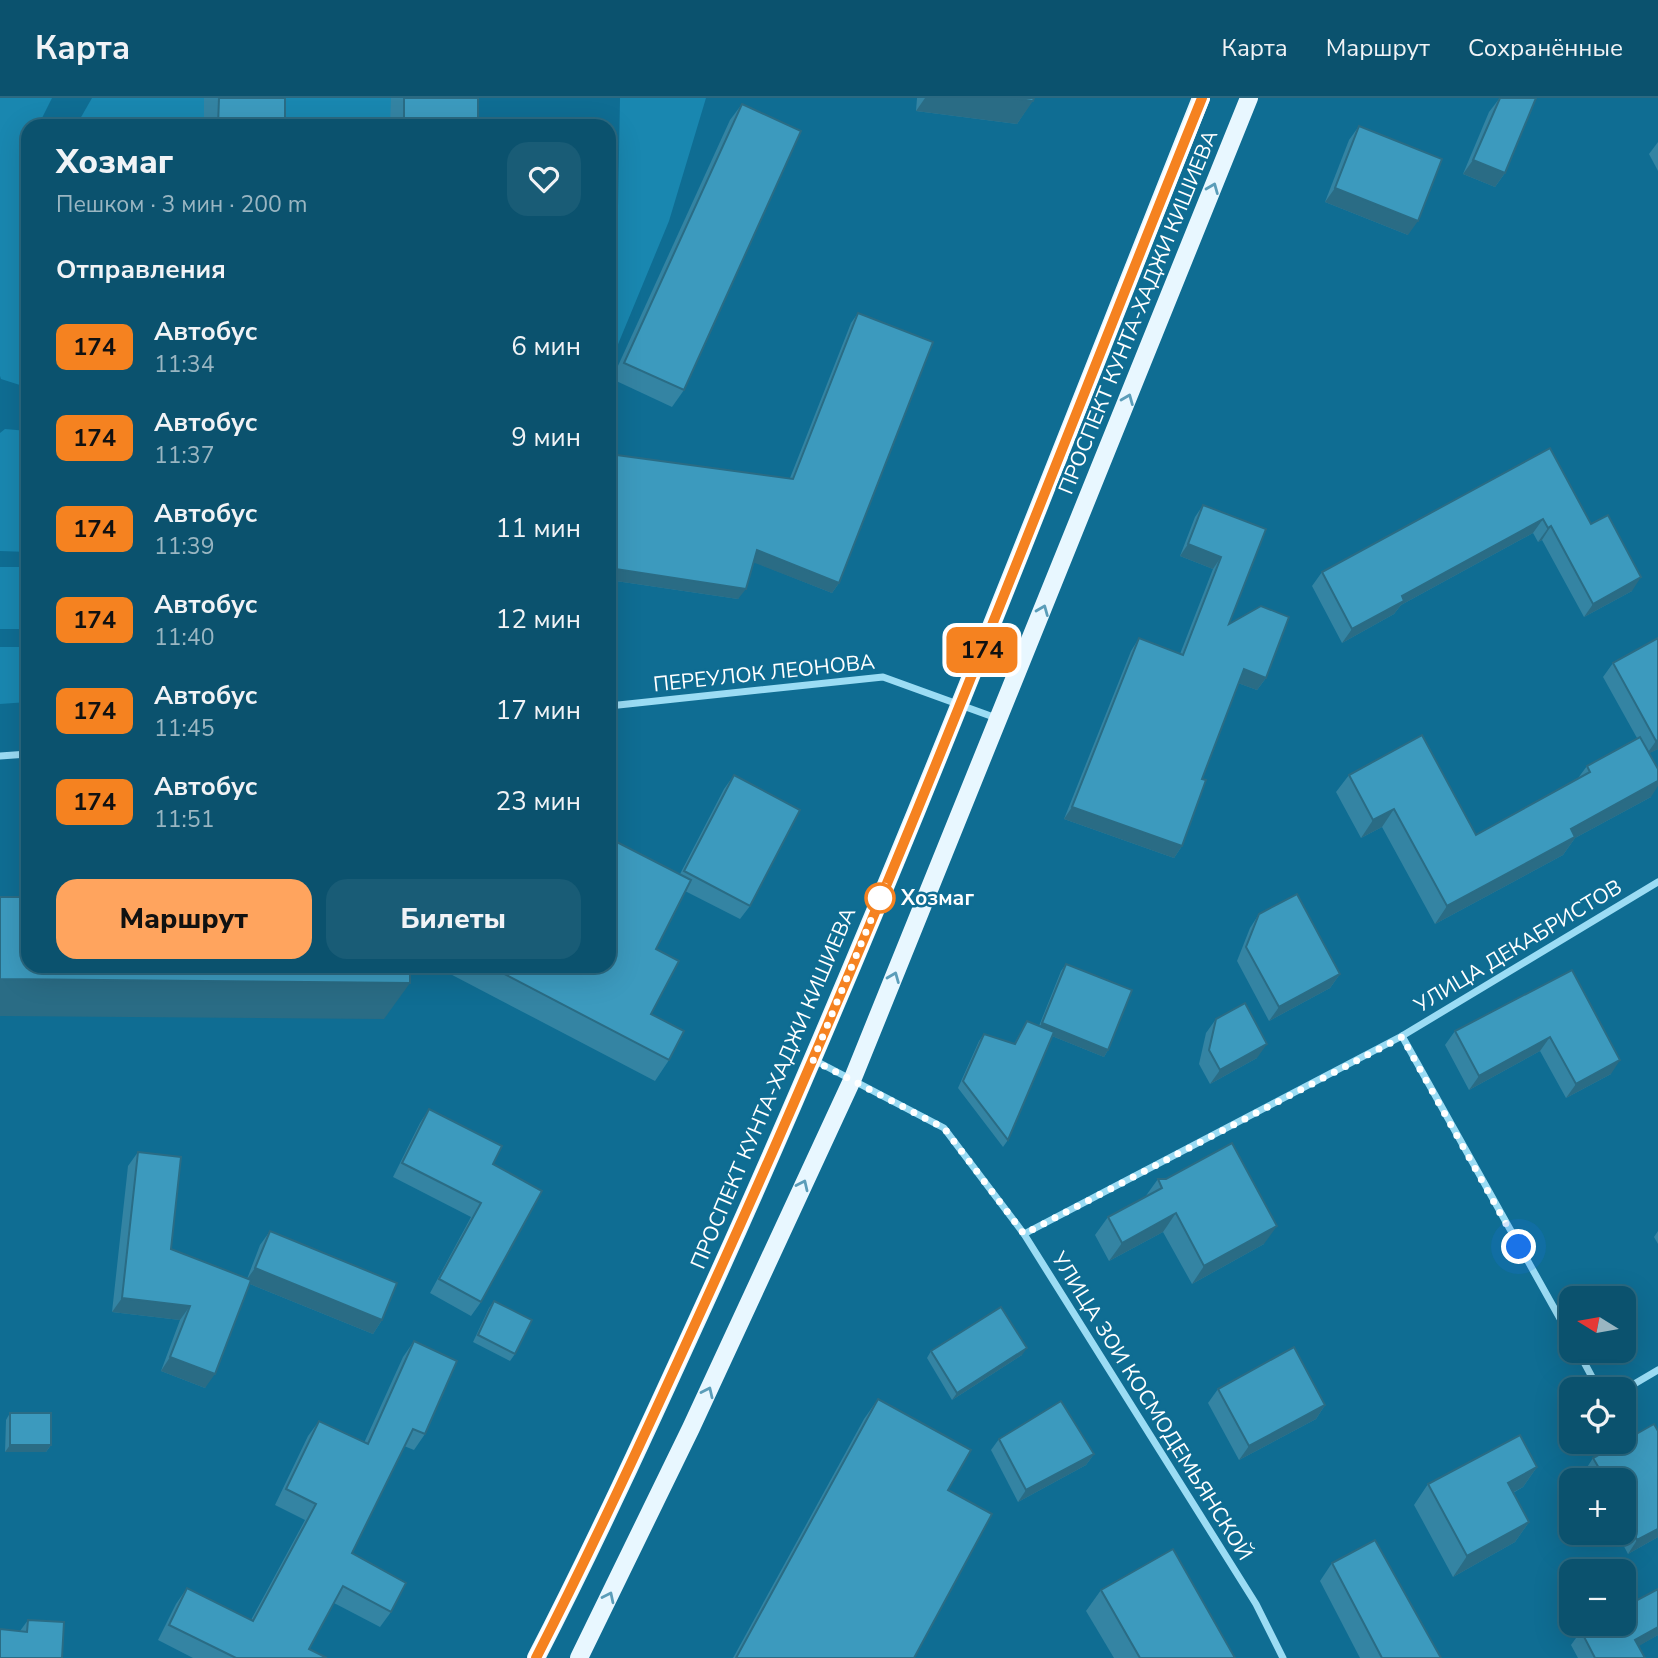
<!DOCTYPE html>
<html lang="ru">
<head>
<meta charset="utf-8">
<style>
  :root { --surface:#0b526e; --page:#195c76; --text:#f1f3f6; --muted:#9ab6c2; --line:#2b6981; --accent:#ffa45e }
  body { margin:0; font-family:"Nunito Sans",sans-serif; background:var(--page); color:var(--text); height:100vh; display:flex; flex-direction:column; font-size:26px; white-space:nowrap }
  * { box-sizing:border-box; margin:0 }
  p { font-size:23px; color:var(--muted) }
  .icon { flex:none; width:38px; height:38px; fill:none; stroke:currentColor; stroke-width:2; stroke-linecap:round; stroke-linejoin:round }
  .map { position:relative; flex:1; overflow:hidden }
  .details { position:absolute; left:21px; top:21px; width:595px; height:854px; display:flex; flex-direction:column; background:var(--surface); border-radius:21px; box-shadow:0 7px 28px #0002,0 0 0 2px var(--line) }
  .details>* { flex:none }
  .badge { padding:0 14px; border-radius:10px; font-size:24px; line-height:46px }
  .needle { width:46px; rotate:281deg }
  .controls { position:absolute; left:1559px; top:1188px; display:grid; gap:14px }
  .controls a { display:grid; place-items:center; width:77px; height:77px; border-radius:14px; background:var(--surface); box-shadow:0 7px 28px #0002,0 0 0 2px var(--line); font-size:35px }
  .you { position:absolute; width:35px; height:35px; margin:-18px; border:5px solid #fff; border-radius:50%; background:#1a73e8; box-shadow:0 0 0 10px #1a73e833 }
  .map>.badge { position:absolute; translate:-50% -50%; box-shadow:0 0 0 4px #fff }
  h2 { padding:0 35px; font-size:26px; line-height:63px }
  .round { display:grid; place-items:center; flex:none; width:74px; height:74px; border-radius:21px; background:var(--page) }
  .headline { display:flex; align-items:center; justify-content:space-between; height:119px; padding:0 35px }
  h1 { font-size:33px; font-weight:800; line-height:52px }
  .cta { display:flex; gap:14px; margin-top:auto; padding:14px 35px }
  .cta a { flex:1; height:80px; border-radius:21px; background:var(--accent); color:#111; font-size:28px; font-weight:800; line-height:80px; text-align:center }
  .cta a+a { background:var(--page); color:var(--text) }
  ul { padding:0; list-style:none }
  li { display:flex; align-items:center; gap:21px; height:91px; padding:0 35px }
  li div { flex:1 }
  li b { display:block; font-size:26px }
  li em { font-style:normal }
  li .badge { min-width:77px; font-weight:700; text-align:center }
  header { display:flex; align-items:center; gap:42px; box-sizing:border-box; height:98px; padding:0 35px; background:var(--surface); border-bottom:2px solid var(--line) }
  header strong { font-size:33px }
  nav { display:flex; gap:38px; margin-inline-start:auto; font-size:24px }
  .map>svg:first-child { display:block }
  .green { fill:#1987b0 }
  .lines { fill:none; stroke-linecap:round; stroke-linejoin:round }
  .minor { stroke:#9bdcf4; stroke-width:7 }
  .primary { stroke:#e8f7ff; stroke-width:18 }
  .wall { fill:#3484a3 }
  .shaded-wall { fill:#2a6c85 }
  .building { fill:#3c9abe; stroke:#2a6c85; stroke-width:2 }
  .oneway { stroke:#5b9db9 }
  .line-casing { stroke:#fff; stroke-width:16 }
  .line { stroke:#f58220; stroke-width:10 }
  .walk { stroke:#fff; stroke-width:7; stroke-dasharray:0 12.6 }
  .stop-dot { fill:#fff; stroke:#f58220; stroke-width:3.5 }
  .labels { text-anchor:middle; stroke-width:5; stroke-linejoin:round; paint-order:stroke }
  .street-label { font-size:21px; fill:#fff; stroke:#0f6d93 }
  .stop-label { font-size:21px; font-weight:bold; fill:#fff; stroke:#0f6d93; text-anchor:start }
</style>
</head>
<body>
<header>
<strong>Карта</strong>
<nav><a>Карта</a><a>Маршрут</a><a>Сохранённые</a></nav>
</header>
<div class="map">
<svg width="1658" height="1560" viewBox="0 0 1658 1560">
  <rect width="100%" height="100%" fill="#0f6d93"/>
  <g class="green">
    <polygon points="0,0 52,0 38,28 28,28 28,285 23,288 1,281 0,278"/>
    <polygon points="92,0 204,0 204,28 76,28"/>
    <polygon points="271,0 464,0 390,28 271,28"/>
    <polygon points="620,0 706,0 669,123 609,268 609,220 616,216"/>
    <polygon points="5,331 28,333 28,454 0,453 0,335"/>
    <rect x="0" y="469" width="28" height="62"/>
    <polygon points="0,549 28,549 28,604 0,606"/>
  </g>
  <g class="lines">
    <g class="minor">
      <polyline points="609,608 883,579 999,621"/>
      <polyline points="0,658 28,656"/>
      <polyline points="1402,938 1572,1242"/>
      <polyline points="814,962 944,1030 1024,1136 1256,1506 1283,1560"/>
      <polyline points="1024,1136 1402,938 1658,784"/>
      <polyline points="1578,1253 1599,1292"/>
      <polyline points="1624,1292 1658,1272"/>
    </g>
    <g class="primary">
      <path d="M 536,1560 C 600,1436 657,1310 715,1183 C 891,794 1043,396 1201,0"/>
      <polyline points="579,1560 691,1330 853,980 1249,0"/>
    </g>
  </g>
  <g class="wall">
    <rect x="204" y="0" width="81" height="28"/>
    <polygon points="391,0 478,0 478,28 390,28"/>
    <polygon points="917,0 1034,0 1017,26 916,13"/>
    <polygon points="1499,1 1505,75 1495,89 1463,76 1489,14"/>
    <polygon points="742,6 684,292 672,309 612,281 730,22"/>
    <polygon points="1359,28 1408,137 1325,104 1349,42"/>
    <polygon points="1658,44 1658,73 1649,56"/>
    <polygon points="858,215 839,485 832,495 754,464 738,501 609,482 790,380 851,225"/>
    <polygon points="1550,350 1591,426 1632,493 1584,519 1542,442 1538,444 1533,435 1401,507 1394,516 1342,545 1312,488 1322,474"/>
    <polygon points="1203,407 1266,431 1229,526 1266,580 1257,592 1238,585 1202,681 1182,748 1174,760 1064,721 1131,553 1139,540 1180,556 1213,471 1180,458 1195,419"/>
    <polygon points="1658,540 1658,651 1649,655 1651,699 1575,740 1563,757 1435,826 1382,729 1361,740 1336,694 1349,677 1476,737 1578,680 1587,668 1637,640 1603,579 1613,565"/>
    <polygon points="734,677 750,808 740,821 685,793 656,851 651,916 669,962 655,983 435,868 560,868 567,872 569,868 609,868 680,776 724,691"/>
    <polygon points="1259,816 1340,876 1330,890 1269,923 1237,863 1250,830"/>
    <polygon points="1066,866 1108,952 1104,959 1052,938 1008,1042 1003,1049 958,990 979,943 984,936 1014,946 1027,923 1039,928 1061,873"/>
    <polygon points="1572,872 1611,976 1566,1000 1540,953 1469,992 1445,947 1455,933"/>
    <polygon points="1216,921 1257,960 1210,986 1199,966 1206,935"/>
    <polygon points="429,1011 493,1066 481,1204 471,1218 430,1195 471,1119 393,1079 420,1025"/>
    <polygon points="138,1054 171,1151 247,1181 260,1147 270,1133 382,1222 373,1236 250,1186 205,1290 161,1273 180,1222 112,1214 128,1068"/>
    <polygon points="1158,1081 1264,1146 1192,1186 1163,1134 1109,1163 1095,1137 1108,1119 1145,1099"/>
    <polygon points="1658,1133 1658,1146 1654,1139"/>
    <polygon points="494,1203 515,1256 510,1263 473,1244 489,1210"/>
    <polygon points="414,1243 425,1336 414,1352 404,1348 352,1455 391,1514 380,1529 334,1505 309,1551 327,1560 193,1560 158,1542 176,1506 187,1490 251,1522 305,1422 275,1407 308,1338 319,1323 364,1345 403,1259"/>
    <polygon points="931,1253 1022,1257 952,1302 927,1260"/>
    <polygon points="1218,1291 1325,1307 1316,1321 1239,1362 1208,1305"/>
    <polygon points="878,1301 948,1392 914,1560 733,1560 864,1321"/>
    <polygon points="10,1315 51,1347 46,1354 5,1354 6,1322"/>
    <polygon points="1654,1326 1658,1333 1658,1439 1628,1456 1617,1435 1624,1435 1624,1382 1588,1382 1584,1374 1593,1360 1622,1344 1624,1344 1624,1343"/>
    <polygon points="999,1341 1094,1356 1086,1367 1018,1404 991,1352"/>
    <polygon points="1537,1369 1523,1389 1513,1395 1529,1424 1515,1444 1453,1479 1414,1407 1428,1386"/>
    <polygon points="1332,1465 1441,1560 1360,1560 1320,1483"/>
    <polygon points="1658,1491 1658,1537 1638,1548 1645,1560 1578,1560 1571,1547 1581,1533"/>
    <polygon points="1101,1492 1235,1560 1114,1560 1086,1513"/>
    <polygon points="28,1522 62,1560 20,1533"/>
  </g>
  <g class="shaded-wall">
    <polygon points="925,0 1012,0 1033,3 1017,26 916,13"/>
    <polygon points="1473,62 1505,75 1495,89 1463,76"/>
    <polygon points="1335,90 1418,123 1408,137 1325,104"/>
    <polygon points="1543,421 1533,435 1401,507 1394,516 1342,545 1352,531 1402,498"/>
    <polygon points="1551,428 1542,442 1538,444 1548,430"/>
    <polygon points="1188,446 1221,459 1213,471 1180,458"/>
    <polygon points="757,452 839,485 832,495 750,463"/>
    <polygon points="609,470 746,491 738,501 609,482"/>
    <polygon points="1641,479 1632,493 1584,519 1593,506"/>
    <polygon points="1244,571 1266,580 1257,592 1235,584"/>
    <polygon points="1658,642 1658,651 1646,657 1656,643"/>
    <polygon points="1658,683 1658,688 1651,699 1575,740 1563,757 1435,826 1447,808 1571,731"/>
    <polygon points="1072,709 1182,748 1174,760 1064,721"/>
    <polygon points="1394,711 1382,729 1361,740 1373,722"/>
    <polygon points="1340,876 1330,890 1269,923 1279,909"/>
    <polygon points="0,881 410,885 384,921 0,918"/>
    <polygon points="1042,925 1108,952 1104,959 1037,932"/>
    <polygon points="1550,939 1540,953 1469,992 1479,978"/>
    <polygon points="1267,946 1257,960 1210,986 1220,972"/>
    <polygon points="1620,962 1611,976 1566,1000 1576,986"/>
    <polygon points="1176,1115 1163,1134 1109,1163 1122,1145"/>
    <polygon points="1277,1128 1264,1146 1192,1186 1204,1168"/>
    <polygon points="255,1170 382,1222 373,1236 245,1184"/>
    <polygon points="122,1200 190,1208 180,1222 112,1214"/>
    <polygon points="1027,1250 1022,1257 952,1302 957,1295"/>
    <polygon points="170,1259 215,1276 205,1290 161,1273"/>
    <polygon points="1325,1307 1316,1321 1239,1362 1249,1348"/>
    <polygon points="10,1347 51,1347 46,1354 5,1354"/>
    <polygon points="1094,1356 1086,1367 1018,1404 1026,1392"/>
    <polygon points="1537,1369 1523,1389 1493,1405 1508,1385"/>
    <polygon points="1529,1424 1515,1444 1453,1479 1467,1458"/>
    <polygon points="1658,1431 1658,1439 1628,1456 1637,1442"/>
    <polygon points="1658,1529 1658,1537 1625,1556 1635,1542"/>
  </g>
  <g class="building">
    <polygon points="219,0 285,0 285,28 218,28"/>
    <rect x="404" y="0" width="74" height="28"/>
    <polygon points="1012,0 1034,0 1033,3"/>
    <polygon points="1500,0 1536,0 1505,75 1473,62"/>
    <polygon points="742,6 801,33 684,292 624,265"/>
    <polygon points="1359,28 1442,61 1418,123 1335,90"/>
    <polygon points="858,215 933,244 839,485 757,452 746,491 609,470 609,356 793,381"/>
    <polygon points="1550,350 1591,426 1608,417 1641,479 1593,506 1551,428 1548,430 1543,421 1402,498 1404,503 1352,531 1322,474"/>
    <polygon points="1203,407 1266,431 1229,526 1261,508 1289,519 1266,580 1244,571 1202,681 1206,682 1182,748 1072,709 1139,540 1183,557 1221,459 1188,446"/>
    <polygon points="1658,540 1658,642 1656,643 1613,565"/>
    <polygon points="1422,637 1476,737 1590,674 1587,668 1640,639 1658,671 1658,683 1571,731 1575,739 1447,808 1394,711 1373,722 1349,677"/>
    <polygon points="734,677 800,712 750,808 684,773"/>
    <polygon points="609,740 691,782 656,851 679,863 651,916 684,933 669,962 489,868 560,868 570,873 573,868 609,868"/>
    <polygon points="1297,796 1340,876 1279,909 1246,849 1259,816"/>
    <polygon points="0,799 28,799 28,868 410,868 410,885 0,881"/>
    <polygon points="1066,866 1132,892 1108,952 1042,925"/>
    <polygon points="1572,872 1620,962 1576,986 1550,939 1479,978 1455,933"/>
    <polygon points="1245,905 1267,946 1220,972 1209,952 1216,921"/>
    <polygon points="1027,923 1054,934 1008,1042 963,983 984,936 1015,946"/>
    <polygon points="429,1011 502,1048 493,1066 542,1093 481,1204 439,1181 481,1105 402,1065"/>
    <polygon points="1232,1045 1277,1128 1204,1168 1176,1115 1122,1145 1108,1119 1162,1090 1158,1081 1166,1081"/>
    <polygon points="138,1054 181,1059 171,1151 251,1182 215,1276 170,1259 190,1208 122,1200"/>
    <polygon points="270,1133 397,1185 382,1222 255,1170"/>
    <polygon points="494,1203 532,1222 515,1256 478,1237"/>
    <polygon points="1001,1209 1027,1250 957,1295 931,1253"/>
    <polygon points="414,1243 457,1263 425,1336 413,1331 352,1455 406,1485 391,1514 343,1488 309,1551 327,1560 236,1560 169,1527 187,1490 253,1523 316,1406 286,1391 319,1323 368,1346"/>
    <polygon points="1294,1249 1325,1307 1249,1348 1218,1291"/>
    <polygon points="878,1301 971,1352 948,1392 992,1416 914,1560 736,1560"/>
    <polygon points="1061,1303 1094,1356 1026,1392 999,1341"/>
    <rect x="10" y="1315" width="41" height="32"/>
    <polygon points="1654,1326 1658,1333 1658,1431 1637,1442 1624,1417 1624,1382 1606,1382 1593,1360 1622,1344 1624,1344 1624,1343"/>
    <polygon points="1520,1337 1537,1369 1508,1385 1529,1424 1467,1458 1428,1386"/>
    <polygon points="1375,1442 1441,1560 1382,1560 1332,1465"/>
    <polygon points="1173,1451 1235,1560 1140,1560 1101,1492"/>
    <polygon points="1658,1491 1658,1529 1635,1542 1645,1560 1595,1560 1581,1533 1594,1526 1624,1526 1624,1509"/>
    <polygon points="28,1522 64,1524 62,1560 0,1560 0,1531 27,1534"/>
  </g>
  <defs><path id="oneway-chevron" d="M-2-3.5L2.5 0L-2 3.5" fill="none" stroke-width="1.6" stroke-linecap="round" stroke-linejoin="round" transform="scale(1.75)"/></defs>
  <g class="oneway">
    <use href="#oneway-chevron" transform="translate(1213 90) rotate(-68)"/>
    <use href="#oneway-chevron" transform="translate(1128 301) rotate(-68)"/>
    <use href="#oneway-chevron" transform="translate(1043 512) rotate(-68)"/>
    <use href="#oneway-chevron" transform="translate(894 879) rotate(-68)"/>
    <use href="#oneway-chevron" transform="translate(803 1087) rotate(-65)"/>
    <use href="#oneway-chevron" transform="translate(708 1294) rotate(-65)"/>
    <use href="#oneway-chevron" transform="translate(609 1499) rotate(-64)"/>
  </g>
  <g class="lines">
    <defs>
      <path id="line" d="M 536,1560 C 602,1431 662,1299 722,1167 C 896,784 1045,390 1202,0"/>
    </defs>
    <use href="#line" class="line-casing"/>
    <use href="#line" class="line"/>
    <polyline class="walk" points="880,800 885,788 813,962 944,1030 1024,1136 1402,939 1519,1149"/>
  </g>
  <circle class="stop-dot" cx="880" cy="800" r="14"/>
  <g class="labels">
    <g class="street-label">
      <text transform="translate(1138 214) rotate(-68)" y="7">ПРОСПЕКТ КУНТА-ХАДЖИ КИШИЕВА</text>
      <text transform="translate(764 575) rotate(-6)" y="7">ПЕРЕУЛОК ЛЕОНОВА</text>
      <text transform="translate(1518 848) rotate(-31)" y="7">УЛИЦА ДЕКАБРИСТОВ</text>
      <text transform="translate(773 990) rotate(-67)" y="7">ПРОСПЕКТ КУНТА-ХАДЖИ КИШИЕВА</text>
      <text transform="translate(1152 1308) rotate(58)" y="7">УЛИЦА ЗОИ КОСМОДЕМЬЯНСКОЙ</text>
    </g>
    <g class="stop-label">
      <text x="901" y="807">Хозмаг</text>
    </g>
  </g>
</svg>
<div class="controls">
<a><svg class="needle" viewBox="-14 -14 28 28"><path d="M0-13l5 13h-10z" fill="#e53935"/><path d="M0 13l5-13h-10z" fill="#9ab6c2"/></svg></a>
<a><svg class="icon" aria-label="locate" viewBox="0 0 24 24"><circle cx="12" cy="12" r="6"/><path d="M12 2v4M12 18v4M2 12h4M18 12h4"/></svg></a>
<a>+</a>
<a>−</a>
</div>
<div class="you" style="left:1519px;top:1149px"></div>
<b class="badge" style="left:982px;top:552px;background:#f58220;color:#111">174</b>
<section class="details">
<div class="headline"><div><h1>Хозмаг</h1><p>Пешком · 3 мин · 200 m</p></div><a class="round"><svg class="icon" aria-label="heart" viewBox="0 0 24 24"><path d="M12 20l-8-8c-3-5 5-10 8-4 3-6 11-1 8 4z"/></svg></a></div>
<h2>Отправления</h2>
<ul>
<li><span class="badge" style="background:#f58220;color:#111">174</span><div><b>Автобус</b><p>11:34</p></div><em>6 мин</em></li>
<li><span class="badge" style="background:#f58220;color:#111">174</span><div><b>Автобус</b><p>11:37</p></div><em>9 мин</em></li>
<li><span class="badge" style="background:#f58220;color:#111">174</span><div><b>Автобус</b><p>11:39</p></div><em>11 мин</em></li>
<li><span class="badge" style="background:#f58220;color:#111">174</span><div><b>Автобус</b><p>11:40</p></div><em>12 мин</em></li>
<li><span class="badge" style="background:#f58220;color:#111">174</span><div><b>Автобус</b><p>11:45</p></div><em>17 мин</em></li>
<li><span class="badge" style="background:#f58220;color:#111">174</span><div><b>Автобус</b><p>11:51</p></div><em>23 мин</em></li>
</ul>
<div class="cta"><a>Маршрут</a><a>Билеты</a></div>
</section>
</div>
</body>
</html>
